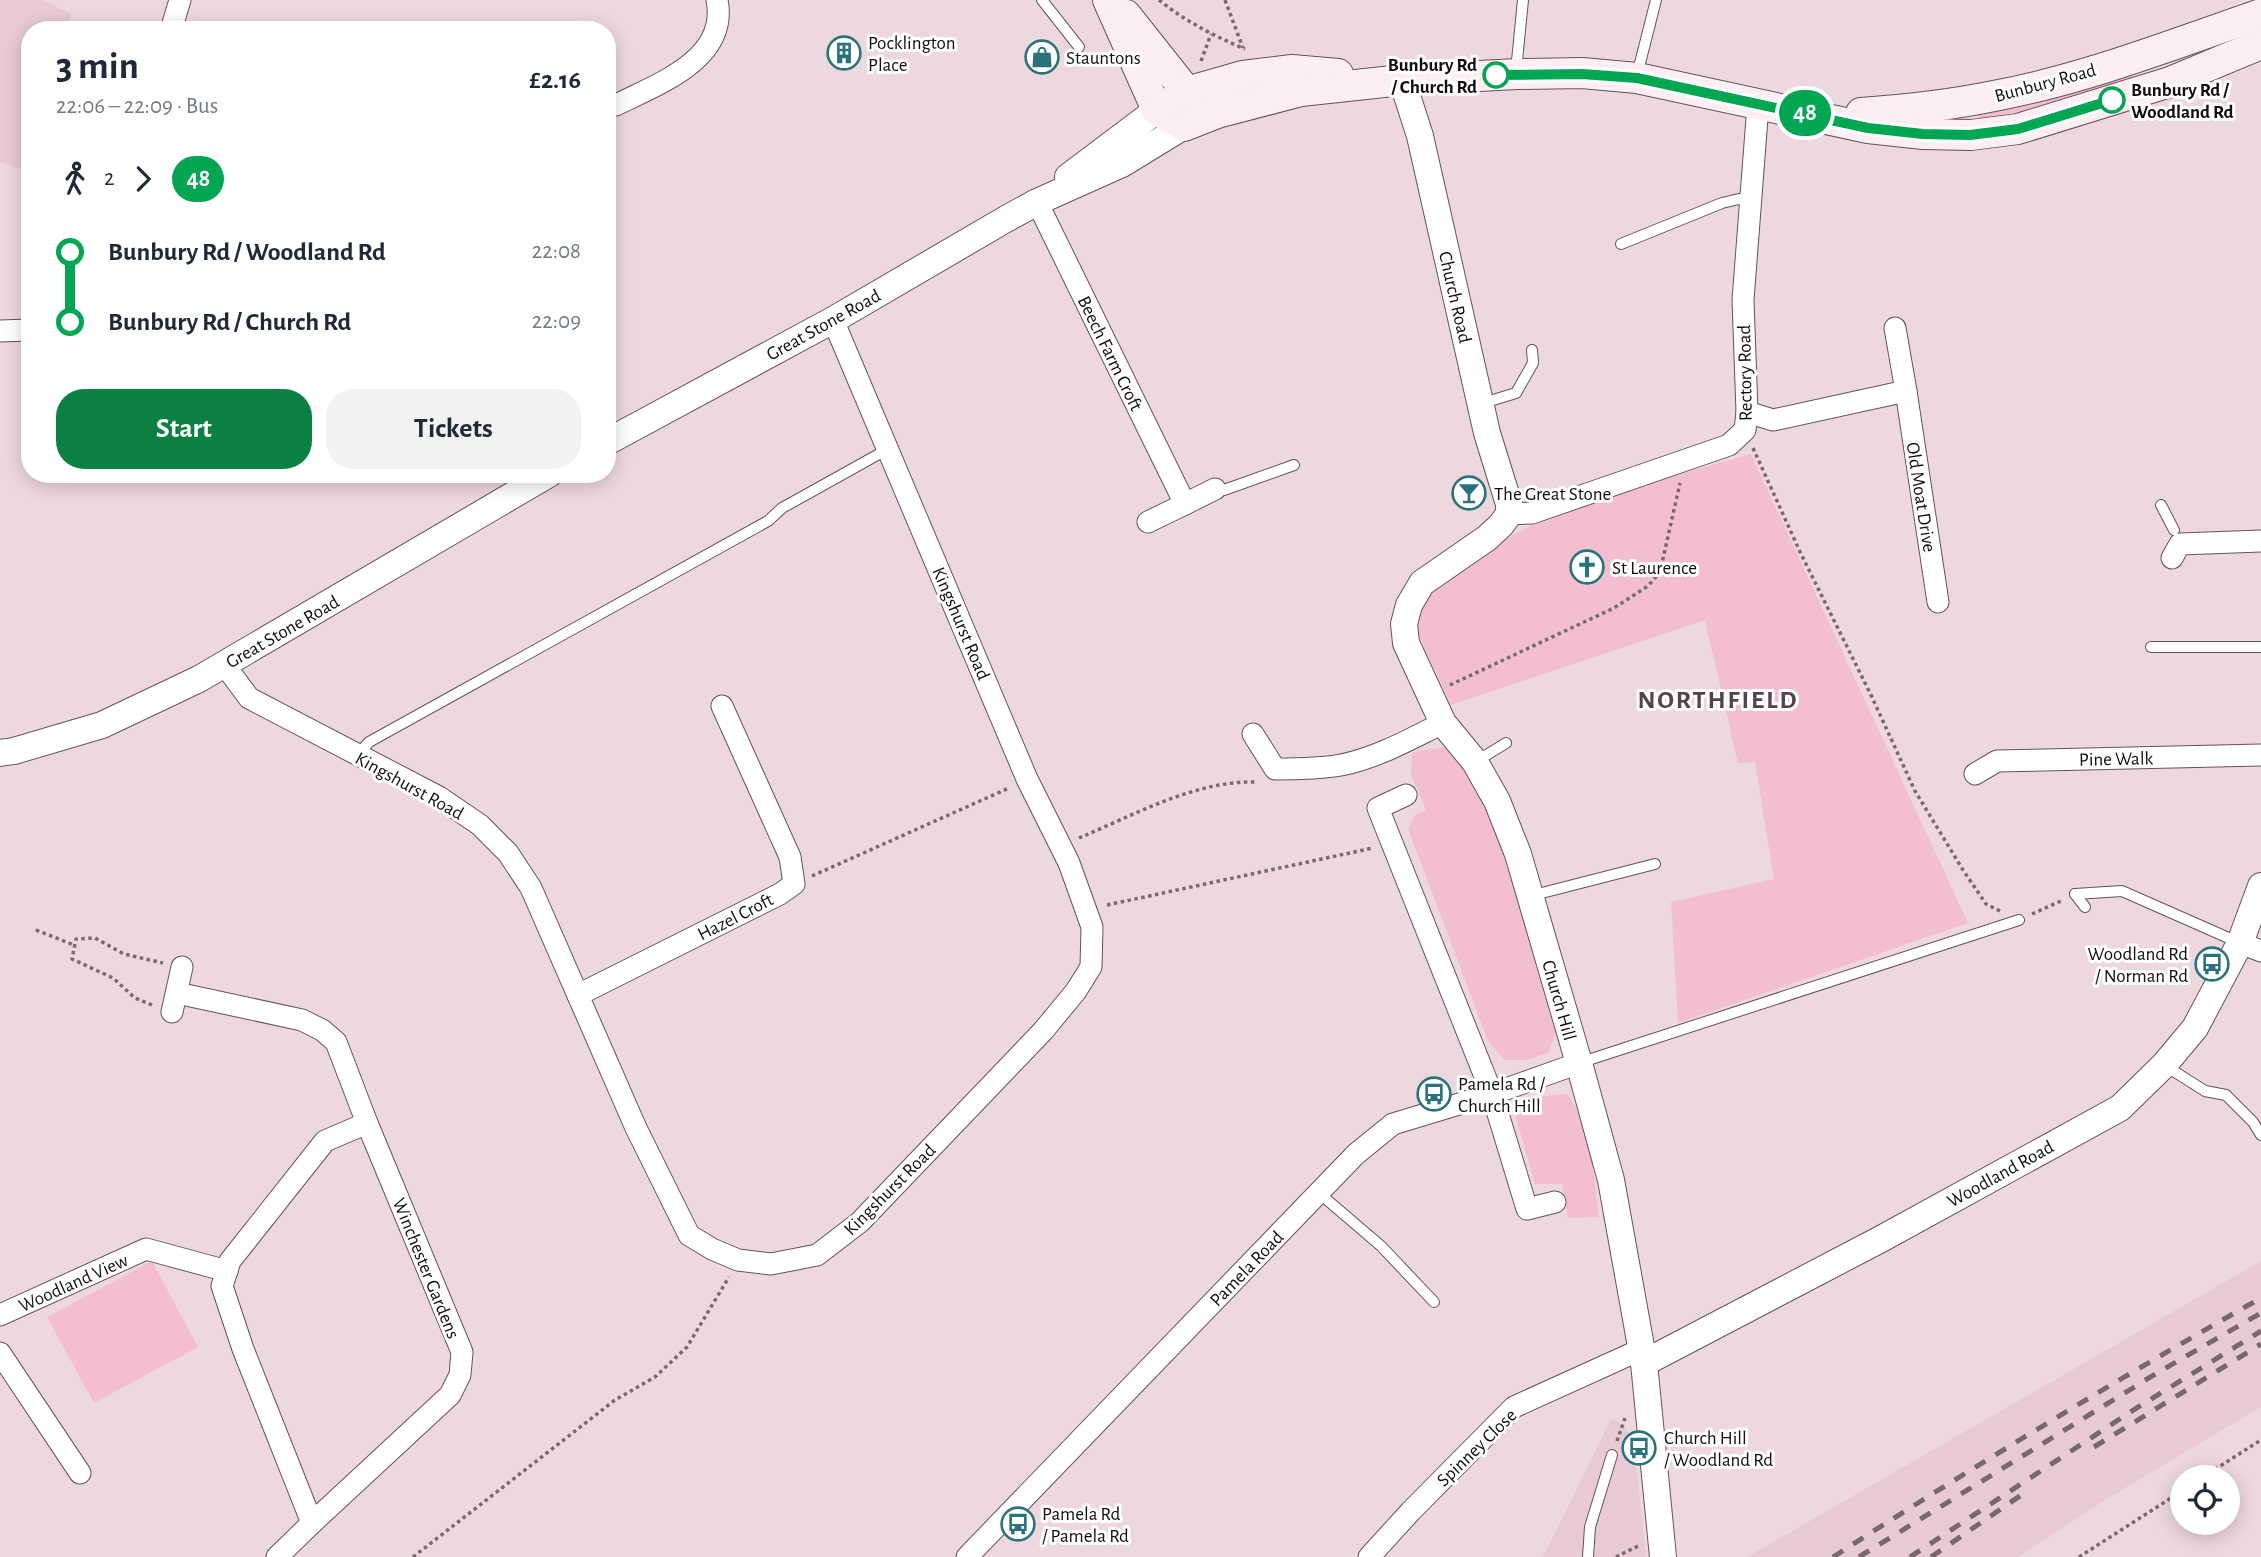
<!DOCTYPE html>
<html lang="en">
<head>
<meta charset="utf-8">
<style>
  :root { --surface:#fff; --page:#f2f2f3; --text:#1f2937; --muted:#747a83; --accent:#0b8043 }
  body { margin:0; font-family:"Alegreya Sans",sans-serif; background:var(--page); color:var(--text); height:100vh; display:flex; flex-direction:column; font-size:26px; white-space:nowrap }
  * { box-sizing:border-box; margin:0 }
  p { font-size:23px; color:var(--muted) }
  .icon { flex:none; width:38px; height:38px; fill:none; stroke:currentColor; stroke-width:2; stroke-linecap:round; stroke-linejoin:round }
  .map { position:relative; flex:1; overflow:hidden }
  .details { position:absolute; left:21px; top:21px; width:595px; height:462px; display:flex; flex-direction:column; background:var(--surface); border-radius:28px; box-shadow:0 4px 18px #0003 }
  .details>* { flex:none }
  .badge { padding:0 14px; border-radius:23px; font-size:24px; line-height:46px }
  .fabs { position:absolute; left:2170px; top:1465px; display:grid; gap:14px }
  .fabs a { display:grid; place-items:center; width:70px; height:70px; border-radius:50%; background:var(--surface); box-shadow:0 4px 18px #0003; font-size:35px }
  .map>.badge { position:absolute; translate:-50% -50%; box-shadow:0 0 0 4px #fff }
  .legs { display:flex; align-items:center; gap:10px; height:77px; padding:0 35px; font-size:23px }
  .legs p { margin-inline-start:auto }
  .head { display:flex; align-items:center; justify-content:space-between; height:119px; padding:0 35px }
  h1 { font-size:38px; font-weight:600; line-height:52px }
  .primary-button { display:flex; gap:14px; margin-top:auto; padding:14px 35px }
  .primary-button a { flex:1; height:80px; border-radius:28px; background:var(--accent); color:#fff; font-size:28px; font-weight:600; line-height:80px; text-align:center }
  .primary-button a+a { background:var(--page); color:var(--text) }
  ul { padding:0 35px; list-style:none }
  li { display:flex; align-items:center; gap:24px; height:70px; font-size:26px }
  li i { display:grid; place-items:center; width:10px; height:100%; margin:0 9px; background:currentColor }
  li i::after { content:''; width:18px; height:18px; margin:-9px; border:5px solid; border-radius:50%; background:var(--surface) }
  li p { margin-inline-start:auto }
  li:first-child i { background:linear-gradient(#0000 50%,currentColor 0) }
  li:last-child i { background:linear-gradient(currentColor 50%,#0000 0) }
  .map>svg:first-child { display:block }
  .built { fill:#e8cad4 }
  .green { fill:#f3bed1 }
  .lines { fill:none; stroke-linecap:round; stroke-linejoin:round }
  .service-casing { stroke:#66535a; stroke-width:12 }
  .minor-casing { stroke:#66535a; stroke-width:23 }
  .tertiary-casing { stroke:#66535a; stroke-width:28 }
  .secondary-casing { stroke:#66535a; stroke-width:32 }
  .path { stroke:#786a6f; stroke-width:3.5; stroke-dasharray:3.5 3.5; stroke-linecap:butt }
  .service { stroke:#fff; stroke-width:10 }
  .minor { stroke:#fff; stroke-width:21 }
  .tertiary { stroke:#fff; stroke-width:26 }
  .secondary { stroke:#fceef3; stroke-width:30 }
  .rail { stroke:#76686d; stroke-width:5; stroke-dasharray:12 12; stroke-linecap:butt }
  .line-1-casing { stroke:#fff; stroke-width:16 }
  .line-1 { stroke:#00a651; stroke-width:10 }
  .stop-1-dot { fill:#fff; stroke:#00a651; stroke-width:3.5 }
  .labels { text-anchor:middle; stroke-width:6; stroke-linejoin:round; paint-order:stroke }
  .poi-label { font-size:19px; fill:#130c0f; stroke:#fff; text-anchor:start }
  .stop-label { font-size:19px; font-weight:bold; fill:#130c0f; stroke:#fff; text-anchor:end }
  .street-label { font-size:19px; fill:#130c0f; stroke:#fff }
  .district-label { font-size:26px; font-weight:bold; letter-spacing:2px; fill:#55434a; stroke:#fff }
</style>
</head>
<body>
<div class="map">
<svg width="2261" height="1557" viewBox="0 0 2261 1557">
  <rect width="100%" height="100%" fill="#eed8df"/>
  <g class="built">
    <polygon points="0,0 43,0 71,14 67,30 30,30 30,171 0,162"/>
    <polygon points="2261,1261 2261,1407 2105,1500 2018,1557 1747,1557"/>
    <polygon points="1611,1419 1625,1426 1634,1446 1646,1557 1543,1557"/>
  </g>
  <g class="green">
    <polygon points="2128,71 2133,84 2020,114 1981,119 1978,117 1978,112"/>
    <polygon points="1751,454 1968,923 1678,1023 1671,902 1774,879 1755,762 1738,763 1705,620 1451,705 1417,631 1419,608 1434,586 1509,538 1544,518 1578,503"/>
    <polygon points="1445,747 1469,768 1507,850 1558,1027 1548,1053 1527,1060 1504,1060 1488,1041 1408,829 1415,815 1426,810 1411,774 1412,752"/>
    <polygon points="1567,1094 1588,1126 1599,1217 1568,1218 1562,1184 1535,1184 1514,1111 1523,1098"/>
    <polygon points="152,1261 198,1347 94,1403 47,1317"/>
  </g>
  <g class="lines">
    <defs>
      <g id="service">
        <polyline points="1042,0 1079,47"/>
        <polyline points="1516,71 1523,0"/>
        <polyline points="1637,75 1656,0"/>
        <polyline points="1621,244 1722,203 1739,199 1751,200"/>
        <polyline points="1480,404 1516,393 1533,363 1532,350"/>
        <polyline points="1215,489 1224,490 1294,465"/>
        <polyline points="2161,505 2174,530"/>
        <polyline points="2151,647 2261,647"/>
        <polyline points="358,755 369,742 768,521 782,508 888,449"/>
        <polyline points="1475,762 1506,743"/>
        <polyline points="2075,894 2122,891 2240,943"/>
        <polyline points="2075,894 2085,907"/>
        <polyline points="1530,896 1655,864"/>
        <polyline points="1579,1063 2019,920"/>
        <polyline points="2164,1065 2205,1091 2226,1095 2253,1122 2261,1135"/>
        <polyline points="1319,1193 1381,1246 1434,1302"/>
        <polyline points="1588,1557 1590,1527 1612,1455"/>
      </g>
      <g id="minor">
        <polyline points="171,30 180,0"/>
        <path d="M 616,105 C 658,84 729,59 717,0"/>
        <polyline points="1037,202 1185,504 1148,522"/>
        <polyline points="0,331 30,330"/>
        <polyline points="1906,391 1938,602"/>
        <polyline points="1747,412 1773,420 1906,391 1895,328"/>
        <polyline points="1185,504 1215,489"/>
        <polyline points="1509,514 1532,513 1729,445 1745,430 1747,412 1743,300 1758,105"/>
        <polyline points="2172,558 2180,544 2261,541"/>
        <polyline points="226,664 232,675 249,698 439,797 480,825 508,853 531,888 636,1128 689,1235 712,1249 738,1260 771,1264 817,1255 860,1222 1043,1031 1076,991 1091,967 1092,927 1069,863 1027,779 833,320"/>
        <path d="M 1253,734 L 1275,769 C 1297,769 1319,769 1341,765 C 1377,758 1410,739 1443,723"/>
        <polyline points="1975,774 1997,761 2261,755"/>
        <polyline points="1406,795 1378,808 1492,1094 1527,1209 1555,1202"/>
        <polyline points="2240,943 2261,951"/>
        <polyline points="177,993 302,1020 322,1030 336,1042 367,1123 325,1141 230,1261 222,1286 243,1349 312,1523 277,1557"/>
        <polyline points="578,995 780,894 794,884 790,857 722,706"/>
        <polyline points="172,1012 182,967"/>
        <polyline points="0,1315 146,1249 227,1271"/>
        <polyline points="0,1353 80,1473"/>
        <polyline points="312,1523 450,1395 460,1375 462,1352 367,1123"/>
        <polyline points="967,1557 1356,1154 1393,1124 1492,1094 1579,1063"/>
        <polyline points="1369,1557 1411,1511 1514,1407 1642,1349"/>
      </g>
      <g id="tertiary">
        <polyline points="1402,80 1420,136 1487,433 1509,504 1509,514 1501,525 1487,538 1422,583 1409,605 1404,624 1406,643 1443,723 1475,762 1497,801 1518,854 1579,1063 1611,1180 1644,1363 1663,1557"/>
        <polyline points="1068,177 1157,110"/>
        <polyline points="607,442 833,320 1006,219 1037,202 1122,164 1184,126"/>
        <polyline points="0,753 14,751 102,725 199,679 549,474"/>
        <polyline points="1644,1363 1881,1239 2120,1108 2164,1065 2195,1028 2240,943 2261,886"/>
      </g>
      <g id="secondary">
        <polyline points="1108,0 1157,110 1172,119"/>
        <polyline points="1126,15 1187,92 1185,112"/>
        <polyline points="1157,110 1187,92 1243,76 1292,70 1338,74"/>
        <path d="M 1861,113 C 1905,110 1950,105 1994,96 C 2085,79 2174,44 2261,14"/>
        <polyline points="1184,126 1217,113 1301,91 1402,80 1517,74 1582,73 1637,78 1868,128 1923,134 1971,135 2018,129 2170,82 2261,44"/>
      </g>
    </defs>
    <use href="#service" class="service-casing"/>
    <use href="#minor" class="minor-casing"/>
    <use href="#tertiary" class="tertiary-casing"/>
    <use href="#secondary" class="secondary-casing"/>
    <g class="path">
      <path d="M 1159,0 C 1185,21 1214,36 1245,49"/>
      <polyline points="1225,0 1243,48"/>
      <polyline points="1201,61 1211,34"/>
      <polyline points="1753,448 1801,554 1871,695 1915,791 1963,870 1986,904 2000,911"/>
      <polyline points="1450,685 1614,608 1648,586 1660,572 1680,483"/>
      <path d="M 1079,838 C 1134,815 1196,780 1257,782"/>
      <polyline points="812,876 1009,788"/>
      <polyline points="1107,905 1373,848"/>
      <polyline points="2032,914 2063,900"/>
      <polyline points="36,930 74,945"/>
      <polyline points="152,1005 135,998 113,978 72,959 76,939 95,938 124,954 163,963"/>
      <polyline points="1617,1441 1625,1418"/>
      <polyline points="2203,1477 2261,1440"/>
      <polyline points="413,1557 615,1400 655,1377 687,1347 729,1277"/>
      <polyline points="1616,1557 1638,1546"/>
      <polyline points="2079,1557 2182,1491"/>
    </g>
    <use href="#service" class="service"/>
    <use href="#minor" class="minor"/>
    <use href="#tertiary" class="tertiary"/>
    <use href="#secondary" class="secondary"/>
    <g class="rail">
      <polyline points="2094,1447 2261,1344"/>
      <path d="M 1833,1557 C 1973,1467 2116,1380 2261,1298"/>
      <polyline points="1859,1557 2157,1373 2261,1313"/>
      <polyline points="1910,1557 2135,1409 2261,1331"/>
      <polyline points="1931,1557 2027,1491"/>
    </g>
  </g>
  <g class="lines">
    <defs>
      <polyline id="line-1" points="1496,75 1582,74 1637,78 1868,128 1923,134 1970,135 2018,129 2112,100"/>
    </defs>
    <use href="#line-1" class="line-1-casing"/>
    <use href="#line-1" class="line-1"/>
  </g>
  <defs>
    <symbol id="building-ring" viewBox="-11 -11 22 22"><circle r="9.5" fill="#fff" stroke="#2a737b" stroke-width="1.5"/><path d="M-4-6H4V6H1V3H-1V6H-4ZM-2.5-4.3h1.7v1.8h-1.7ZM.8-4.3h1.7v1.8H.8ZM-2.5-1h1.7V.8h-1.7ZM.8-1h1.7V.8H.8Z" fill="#2a737b"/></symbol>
    <symbol id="shop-ring" viewBox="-11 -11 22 22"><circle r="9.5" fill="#fff" stroke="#2a737b" stroke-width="1.5"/><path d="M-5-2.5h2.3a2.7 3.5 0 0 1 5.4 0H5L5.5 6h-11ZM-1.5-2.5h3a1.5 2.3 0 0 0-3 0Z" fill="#2a737b"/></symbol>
    <symbol id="bar-ring" viewBox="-11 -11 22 22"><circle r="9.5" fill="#fff" stroke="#2a737b" stroke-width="1.5"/><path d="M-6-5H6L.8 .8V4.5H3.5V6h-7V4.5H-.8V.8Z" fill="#2a737b"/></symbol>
    <symbol id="church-ring" viewBox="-11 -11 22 22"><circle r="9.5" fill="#fff" stroke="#2a737b" stroke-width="1.5"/><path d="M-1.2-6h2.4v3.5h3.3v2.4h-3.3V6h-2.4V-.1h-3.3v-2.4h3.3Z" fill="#2a737b"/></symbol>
    <symbol id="bus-ring" viewBox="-11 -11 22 22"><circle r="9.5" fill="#fff" stroke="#2a737b" stroke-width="1.5"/><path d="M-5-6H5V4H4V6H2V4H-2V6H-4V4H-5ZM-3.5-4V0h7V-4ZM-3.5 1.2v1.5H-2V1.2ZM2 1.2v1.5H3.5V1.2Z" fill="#2a737b"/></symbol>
  </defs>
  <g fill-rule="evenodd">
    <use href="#building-ring" x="825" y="34" width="38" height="38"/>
    <use href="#shop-ring" x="1023" y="38" width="38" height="38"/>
    <use href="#bar-ring" x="1450" y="474" width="38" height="38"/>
    <use href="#church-ring" x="1568" y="548" width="38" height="38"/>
    <use href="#bus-ring" x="2193" y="945" width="38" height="38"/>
    <use href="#bus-ring" x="1415" y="1075" width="38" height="38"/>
    <use href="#bus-ring" x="1620" y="1429" width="38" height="38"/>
    <use href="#bus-ring" x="999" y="1505" width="38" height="38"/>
  </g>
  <g class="stop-1-dot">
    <circle cx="1496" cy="75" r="12"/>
    <circle cx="2112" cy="100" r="12"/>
  </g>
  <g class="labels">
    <g class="poi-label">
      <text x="868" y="49">Pocklington<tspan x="868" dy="22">Place</tspan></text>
      <text x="1066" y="64">Stauntons</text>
      <text x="1494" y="500">The Great Stone</text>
      <text x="1612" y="574">St Laurence</text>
      <text x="2188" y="960" text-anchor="end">Woodland Rd<tspan x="2188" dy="22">/ Norman Rd</tspan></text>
      <text x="1458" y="1090">Pamela Rd /<tspan x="1458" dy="22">Church Hill</tspan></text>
      <text x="1664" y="1444">Church Hill<tspan x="1664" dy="22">/ Woodland Rd</tspan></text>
      <text x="1042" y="1520">Pamela Rd<tspan x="1042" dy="22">/ Pamela Rd</tspan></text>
    </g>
    <g class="stop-label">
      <text x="1477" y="71">Bunbury Rd<tspan x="1477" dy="22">/ Church Rd</tspan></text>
      <text x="2131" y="96" text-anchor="start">Bunbury Rd /<tspan x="2131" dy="22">Woodland Rd</tspan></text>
    </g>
    <g class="street-label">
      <text transform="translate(2045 82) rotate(-15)" y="7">Bunbury Road</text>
      <text transform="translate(1456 297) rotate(77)" y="7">Church Road</text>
      <text transform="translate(823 324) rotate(-29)" y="7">Great Stone Road</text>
      <text transform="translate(1111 353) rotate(64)" y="7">Beech Farm Croft</text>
      <text transform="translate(1744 373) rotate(-91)" y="7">Rectory Road</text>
      <text transform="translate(1922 497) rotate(81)" y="7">Old Moat Drive</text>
      <text transform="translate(962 623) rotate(67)" y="7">Kingshurst Road</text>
      <text transform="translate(282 631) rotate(-30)" y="7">Great Stone Road</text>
      <text transform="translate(2116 758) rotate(-1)" y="7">Pine Walk</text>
      <text transform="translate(410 785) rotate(29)" y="7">Kingshurst Road</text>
      <text transform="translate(735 916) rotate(-27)" y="7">Hazel Croft</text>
      <text transform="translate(1560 1000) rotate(74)" y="7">Church Hill</text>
      <text transform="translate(2000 1173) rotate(-29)" y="7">Woodland Road</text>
      <text transform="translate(889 1189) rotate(-45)" y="7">Kingshurst Road</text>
      <text transform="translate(427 1268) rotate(68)" y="7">Winchester Gardens</text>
      <text transform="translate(1246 1268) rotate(-46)" y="7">Pamela Road</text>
      <text transform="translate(73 1282) rotate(-24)" y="7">Woodland View</text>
      <text transform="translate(1476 1447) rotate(-44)" y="7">Spinney Close</text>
    </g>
    <g class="district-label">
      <text x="1718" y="708">NORTHFIELD</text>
    </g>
  </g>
</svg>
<div class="fabs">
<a><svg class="icon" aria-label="locate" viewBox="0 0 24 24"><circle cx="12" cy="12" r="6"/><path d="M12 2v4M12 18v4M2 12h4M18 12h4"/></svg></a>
</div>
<b class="badge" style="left:1805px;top:113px;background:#00a651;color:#fff">48</b>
<section class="details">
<div class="head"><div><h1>3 min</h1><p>22:06 – 22:09 · Bus</p></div><b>£2.16</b></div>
<div class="legs"><svg class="icon" aria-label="walk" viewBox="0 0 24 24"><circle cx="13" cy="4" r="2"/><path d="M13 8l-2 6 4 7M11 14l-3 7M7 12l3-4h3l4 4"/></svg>2<svg class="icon" aria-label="forward" viewBox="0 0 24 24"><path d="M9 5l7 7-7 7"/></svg><b class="badge" style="background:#00a651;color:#fff">48</b></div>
<ul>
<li><i style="color:#00a651"></i><b>Bunbury Rd / Woodland Rd</b><p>22:08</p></li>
<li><i style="color:#00a651"></i><b>Bunbury Rd / Church Rd</b><p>22:09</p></li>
</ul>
<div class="primary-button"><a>Start</a><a>Tickets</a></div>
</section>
</div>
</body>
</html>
